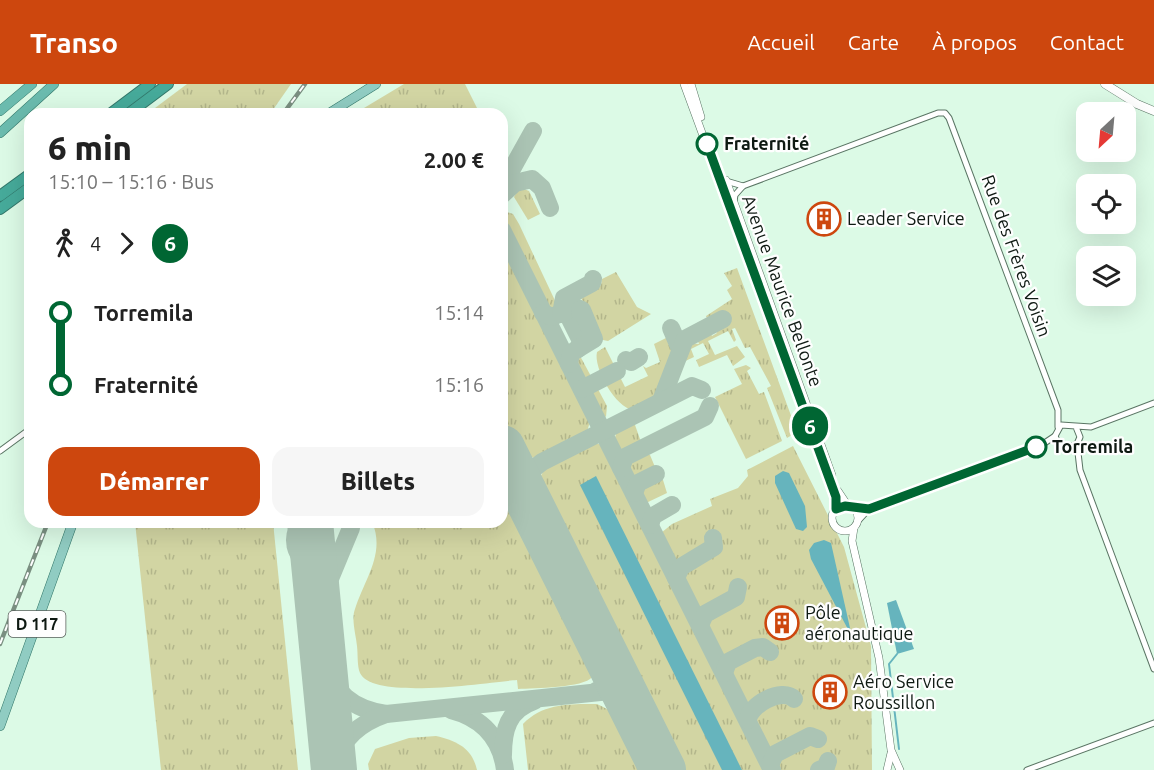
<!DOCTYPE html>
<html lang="fr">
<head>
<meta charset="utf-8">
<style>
  :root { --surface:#fff; --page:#f6f6f6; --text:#222; --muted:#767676; --accent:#cd470e }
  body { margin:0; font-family:Ubuntu,sans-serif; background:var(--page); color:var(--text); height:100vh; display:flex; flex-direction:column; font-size:22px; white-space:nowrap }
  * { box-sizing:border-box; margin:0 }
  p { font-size:20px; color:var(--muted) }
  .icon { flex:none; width:33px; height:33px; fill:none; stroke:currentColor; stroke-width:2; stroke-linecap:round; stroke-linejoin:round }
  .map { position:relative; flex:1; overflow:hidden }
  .drawer { position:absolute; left:24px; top:24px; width:484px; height:420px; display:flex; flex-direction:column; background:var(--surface); border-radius:18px; box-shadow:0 6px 24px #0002 }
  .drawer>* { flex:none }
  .badge { padding:0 12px; border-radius:20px; font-size:21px; line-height:39px }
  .needle { width:39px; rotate:206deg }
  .buttons { position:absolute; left:1076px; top:18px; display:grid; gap:12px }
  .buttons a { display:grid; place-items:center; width:60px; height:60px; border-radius:12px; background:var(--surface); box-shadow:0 6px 24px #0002; font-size:30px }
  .map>.badge { position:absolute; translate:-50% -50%; box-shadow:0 0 0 3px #fff }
  .legs { display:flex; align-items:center; gap:9px; height:66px; padding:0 24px; font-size:20px }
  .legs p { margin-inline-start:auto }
  .headline { display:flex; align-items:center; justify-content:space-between; height:102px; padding:0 24px }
  h1 { font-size:33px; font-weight:800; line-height:45px }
  .primary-button { display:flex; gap:12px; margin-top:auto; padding:12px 24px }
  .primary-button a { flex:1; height:69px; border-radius:18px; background:var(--accent); color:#fff; font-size:24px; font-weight:800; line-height:69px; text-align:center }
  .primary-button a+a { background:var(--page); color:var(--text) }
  ul { padding:0 24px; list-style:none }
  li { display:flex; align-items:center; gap:21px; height:72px; font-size:22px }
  li i { display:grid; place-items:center; width:9px; height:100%; margin:0 8px; background:currentColor }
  li i::after { content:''; width:15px; height:15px; margin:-8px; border:4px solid; border-radius:50%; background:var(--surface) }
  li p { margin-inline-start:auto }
  li:first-child i { background:linear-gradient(#0000 50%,currentColor 0) }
  li:last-child i { background:linear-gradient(currentColor 50%,#0000 0) }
  header { display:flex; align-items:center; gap:36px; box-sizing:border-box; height:84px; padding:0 30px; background:var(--accent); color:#fff }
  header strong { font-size:28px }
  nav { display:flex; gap:33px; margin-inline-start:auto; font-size:21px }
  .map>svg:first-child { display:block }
  .grass { fill:url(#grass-tufts) }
  .water { fill:#66b4bd }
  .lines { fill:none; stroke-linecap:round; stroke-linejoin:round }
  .stream { stroke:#66b4bd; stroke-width:2 }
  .taxiway { stroke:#abc4b4; stroke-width:18 }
  .runway { stroke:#abc4b4; stroke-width:46 }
  .minor-casing { stroke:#5a7564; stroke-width:7 }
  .tertiary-casing { stroke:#5a7564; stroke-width:8 }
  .secondary-casing { stroke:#5a7564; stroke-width:9 }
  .primary-casing { stroke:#32776a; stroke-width:10 }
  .trunk-casing { stroke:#32776a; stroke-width:10 }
  .motorway-casing { stroke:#32776a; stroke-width:12 }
  .minor { stroke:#fff; stroke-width:5 }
  .tertiary { stroke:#fff; stroke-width:7 }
  .secondary { stroke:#fff; stroke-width:8 }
  .primary { stroke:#90ccc2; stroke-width:9 }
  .trunk { stroke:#6bbbae; stroke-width:9 }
  .motorway { stroke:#46aa9a; stroke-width:10 }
  .rail-casing { stroke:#7a8f81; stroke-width:4.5 }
  .rail { stroke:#fefefe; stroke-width:2; stroke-dasharray:7; stroke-linecap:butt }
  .line-1-casing { stroke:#fff; stroke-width:14 }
  .line-1 { stroke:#063; stroke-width:9 }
  .stop-1-dot { fill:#fff; stroke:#063; stroke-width:3 }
  .labels { text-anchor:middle; stroke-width:4.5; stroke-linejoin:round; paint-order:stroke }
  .shield { fill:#fefefe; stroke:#565e59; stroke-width:1.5 }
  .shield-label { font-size:16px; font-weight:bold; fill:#0e1912 }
  .stop-label { font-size:18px; font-weight:bold; fill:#0e1912; stroke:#fefefe; text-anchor:start }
  .poi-label { font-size:18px; fill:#0e1912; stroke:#fefefe; text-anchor:start }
  .street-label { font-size:18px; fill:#0e1912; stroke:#fefefe }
</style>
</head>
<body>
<header>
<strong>Transo</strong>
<nav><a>Accueil</a><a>Carte</a><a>À propos</a><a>Contact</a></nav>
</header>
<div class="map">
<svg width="1154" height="686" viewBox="0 0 1154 686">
  <defs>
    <pattern id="grass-tufts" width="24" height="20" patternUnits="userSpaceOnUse" patternTransform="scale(1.5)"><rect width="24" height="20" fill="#d2d5a3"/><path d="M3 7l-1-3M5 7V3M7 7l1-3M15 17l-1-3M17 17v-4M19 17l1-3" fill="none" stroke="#b3b68b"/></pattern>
  </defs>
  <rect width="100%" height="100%" fill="#dcfae6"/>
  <g class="grass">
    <polygon points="187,0 291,0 270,30 147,30"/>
    <polygon points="404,0 465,0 480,30 354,30"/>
    <polygon points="524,105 529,107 540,130 528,136 514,113 518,106"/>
    <polygon points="504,127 513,130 519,140 558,223 553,227 548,225 503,134"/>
    <polygon points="503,157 591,334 587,348 535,374 525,372 513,362 503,341"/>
    <polygon points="737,184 797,348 787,354 767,304 771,302 750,263 745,264 735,244 732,245 736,256 734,258 728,247 708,257 715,271 737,262 745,273 733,282 727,271 699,283 696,276 709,270 703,259 691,265 694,273 683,278 671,306 688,259 699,260 697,255 710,248 712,252 717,249 714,244 724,238 721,234 710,240 706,232 732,215 727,206 732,202 724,189"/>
    <polygon points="616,188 637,223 651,230 608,257 603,256 580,212 601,201 602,195"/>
    <path d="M 672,251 L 676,258 L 660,312 L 633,326 C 616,324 593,284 597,268 L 605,263 L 625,303 L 648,292 L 643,282 L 646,284 L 660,278 L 654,260 Z"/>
    <polygon points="579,270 607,322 606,333 598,326 573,275"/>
    <polygon points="746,281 751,284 747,287 759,310 764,308 782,357 746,375 715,313 742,300 734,285"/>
    <path d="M 629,339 L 635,341 L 641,358 L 621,368 C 610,357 615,344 629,339 Z"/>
    <path d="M 589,360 L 599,360 L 607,365 L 766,686 L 675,686 L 540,415 C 532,379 562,374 589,360 Z"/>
    <polygon points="793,362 844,463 871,562 872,686 777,686 661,449 672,440 712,422 710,415 738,404 748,392 747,386"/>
    <polygon points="644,369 650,371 655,383 634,394 626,382 627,378"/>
    <path d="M 503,385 L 595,570 C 595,577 597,586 592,593 C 584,604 534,604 518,605 L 517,596 C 489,598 373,617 360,589 C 357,582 358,570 357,562 C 356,551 351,535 355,525 C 364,496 386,469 372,438 L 502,438 Z"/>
    <polygon points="658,394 663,396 667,409 646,419 639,408 640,404"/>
    <polygon points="135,438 273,438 298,686 161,686"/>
    <path d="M 597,620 C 631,635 636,654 652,686 L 528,686 L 523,640 C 543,619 570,620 597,620 Z"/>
    <path d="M 436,652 C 457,657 472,664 477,686 L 369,686 L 368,680 L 375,665 L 409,654 Z"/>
  </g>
  <g class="water">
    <polygon points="783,387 789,389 805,422 807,443 803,447 796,445 775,399 775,392"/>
    <polygon points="596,392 742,686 722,686 580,401"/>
    <polygon points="824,456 831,459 852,553 811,475 809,466 814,459"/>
    <polygon points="896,516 914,565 897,570 887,519"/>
  </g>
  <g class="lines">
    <polyline class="stream" points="897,570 889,580 899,665"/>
    <g class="taxiway">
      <polyline points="502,103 533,47"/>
      <polyline points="502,111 515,99 532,95 542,104 550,124"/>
      <polyline points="502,146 772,686"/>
      <polyline points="563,221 581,257 578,265"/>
      <polyline points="543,229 552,233 575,223 582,226 594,255 571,269 569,280"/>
      <polyline points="563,230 561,230 564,214 592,199 593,195"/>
      <polyline points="671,244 680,265"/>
      <polyline points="626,276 631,278 639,273"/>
      <polyline points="582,305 617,287"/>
      <polyline points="661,317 685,255 723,235"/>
      <polyline points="621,384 625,373 705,333 710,322"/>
      <polyline points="634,409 638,399 656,390"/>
      <polyline points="531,422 526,395 532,386 542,378 692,302 702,306"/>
      <path d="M 301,438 C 284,465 307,477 316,500"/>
      <polyline points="650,441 653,432 672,421"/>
      <polyline points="676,494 681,483 714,463 713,454"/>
      <polyline points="317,526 351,444 350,438"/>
      <polyline points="700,541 705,530 736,513 738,503"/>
      <path d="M 324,577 C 334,609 352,625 386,630"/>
      <polyline points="724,589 728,578 755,564 763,563 770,568"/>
      <polyline points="596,607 612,600 614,590 610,580"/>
      <path d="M 451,626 C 482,634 501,654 505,686"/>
      <path d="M 748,636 C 749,621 782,603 794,615"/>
      <path d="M 503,671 C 503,646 508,626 534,617"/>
      <polyline points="770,681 775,670 810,652 818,655"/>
      <path d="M 335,686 C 338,656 360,639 386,630 L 610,607 L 626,613 L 633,626"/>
      <polyline points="819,686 826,683 828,677"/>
    </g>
    <g class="runway">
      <polyline points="502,364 663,686"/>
      <polyline points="310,438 334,686"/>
    </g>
    <defs>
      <g id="minor">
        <polyline points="726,97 743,102"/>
        <polyline points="734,117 735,111 743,102 938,29 945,29 949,34 1058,326 1058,343"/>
        <polyline points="1076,343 1080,353 1077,360 1068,364 1059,361 1055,352 1061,341 1091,343 1154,319"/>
        <polyline points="1077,360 1080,386 1154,585"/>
        <polyline points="0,367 30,345"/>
        <polyline points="854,425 869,425 1040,362 1055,352"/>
        <polyline points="858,437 869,425"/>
        <polyline points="1027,686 1154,639"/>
      </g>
      <g id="tertiary">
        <polyline points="684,0 836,413 836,425"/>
        <polyline points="691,0 701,33"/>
        <polyline points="726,96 832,391"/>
        <polyline points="838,407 848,422"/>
        <circle cx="845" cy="434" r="13"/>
        <polyline points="854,444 852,457 879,574 891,666 900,686"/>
        <polyline points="887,686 891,669"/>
      </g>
      <polyline id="secondary" points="1105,0 1137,20 1154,27"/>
      <g id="primary">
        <polyline points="328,30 376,0"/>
        <polyline points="0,642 73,438"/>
      </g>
      <g id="trunk">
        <polyline points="0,27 32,0"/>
        <polyline points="0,49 54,0"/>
      </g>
      <g id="motorway">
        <polyline points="110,30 150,0"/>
        <polyline points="128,30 168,0"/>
        <polyline points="0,112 30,90"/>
        <polyline points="0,125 30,103"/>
      </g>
    </defs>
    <use href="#minor" class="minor-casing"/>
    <use href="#tertiary" class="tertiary-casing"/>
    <use href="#secondary" class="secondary-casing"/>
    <use href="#primary" class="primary-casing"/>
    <use href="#trunk" class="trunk-casing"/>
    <use href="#motorway" class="motorway-casing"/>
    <use href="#minor" class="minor"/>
    <use href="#tertiary" class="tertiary"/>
    <use href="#secondary" class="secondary"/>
    <use href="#primary" class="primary"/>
    <use href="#trunk" class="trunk"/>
    <use href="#motorway" class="motorway"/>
    <defs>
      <g id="rail">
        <polyline points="283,30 305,0"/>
        <polyline points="0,560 48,438"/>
      </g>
    </defs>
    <use href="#rail" class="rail-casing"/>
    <use href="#rail" class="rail"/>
  </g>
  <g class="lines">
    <defs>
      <polyline id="line-1" points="707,60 836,413 836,425 845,422 869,425 1036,363"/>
    </defs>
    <use href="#line-1" class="line-1-casing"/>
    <use href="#line-1" class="line-1"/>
  </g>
  <defs>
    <symbol id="building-ring" viewBox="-11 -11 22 22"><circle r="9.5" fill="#fefefe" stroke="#cd470e" stroke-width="1.5"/><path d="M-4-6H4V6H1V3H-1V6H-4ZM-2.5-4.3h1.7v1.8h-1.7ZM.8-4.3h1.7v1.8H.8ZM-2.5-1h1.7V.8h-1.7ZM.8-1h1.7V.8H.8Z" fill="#cd470e"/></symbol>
  </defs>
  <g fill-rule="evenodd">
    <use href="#building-ring" x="805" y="116" width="38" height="38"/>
    <use href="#building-ring" x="763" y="520" width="38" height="38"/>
    <use href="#building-ring" x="811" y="589" width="38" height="38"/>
  </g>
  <g class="stop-1-dot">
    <circle cx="707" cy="60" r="10"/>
    <circle cx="1036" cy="363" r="10"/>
  </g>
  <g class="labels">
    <rect class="shield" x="8.5" y="527" width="57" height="26" rx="4.5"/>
    <g class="shield-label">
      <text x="37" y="546">D 117</text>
    </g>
    <g class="stop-label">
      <text x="724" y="66">Fraternité</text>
      <text x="1052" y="369">Torremila</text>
    </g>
    <g class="poi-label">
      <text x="847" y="141">Leader Service</text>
      <text x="805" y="535">Pôle<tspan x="805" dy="21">aéronautique</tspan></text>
      <text x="853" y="604">Aéro Service<tspan x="853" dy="21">Roussillon</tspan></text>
    </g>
    <g class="street-label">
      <text transform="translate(1016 172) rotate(70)" y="6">Rue des Frères Voisin</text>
      <text transform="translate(782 207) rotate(70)" y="6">Avenue Maurice Bellonte</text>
    </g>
  </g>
</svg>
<div class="buttons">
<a><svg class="needle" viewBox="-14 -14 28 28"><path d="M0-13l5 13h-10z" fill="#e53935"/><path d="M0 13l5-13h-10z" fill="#767676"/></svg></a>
<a><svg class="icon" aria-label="locate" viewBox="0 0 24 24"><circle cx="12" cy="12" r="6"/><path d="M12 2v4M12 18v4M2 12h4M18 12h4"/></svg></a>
<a><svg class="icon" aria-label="layers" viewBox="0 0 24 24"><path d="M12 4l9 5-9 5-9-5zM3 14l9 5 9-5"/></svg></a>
</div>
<b class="badge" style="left:810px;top:342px;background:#063;color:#fff">6</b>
<section class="drawer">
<div class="headline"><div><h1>6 min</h1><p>15:10 – 15:16 · Bus</p></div><b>2.00 €</b></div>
<div class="legs"><svg class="icon" aria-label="walk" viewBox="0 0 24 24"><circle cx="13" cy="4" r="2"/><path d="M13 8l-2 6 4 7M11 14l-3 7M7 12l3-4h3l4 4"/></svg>4<svg class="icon" aria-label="forward" viewBox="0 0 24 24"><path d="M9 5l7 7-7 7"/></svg><b class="badge" style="background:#063;color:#fff">6</b></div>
<ul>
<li><i style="color:#063"></i><b>Torremila</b><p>15:14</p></li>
<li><i style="color:#063"></i><b>Fraternité</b><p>15:16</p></li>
</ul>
<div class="primary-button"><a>Démarrer</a><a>Billets</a></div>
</section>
</div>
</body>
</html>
